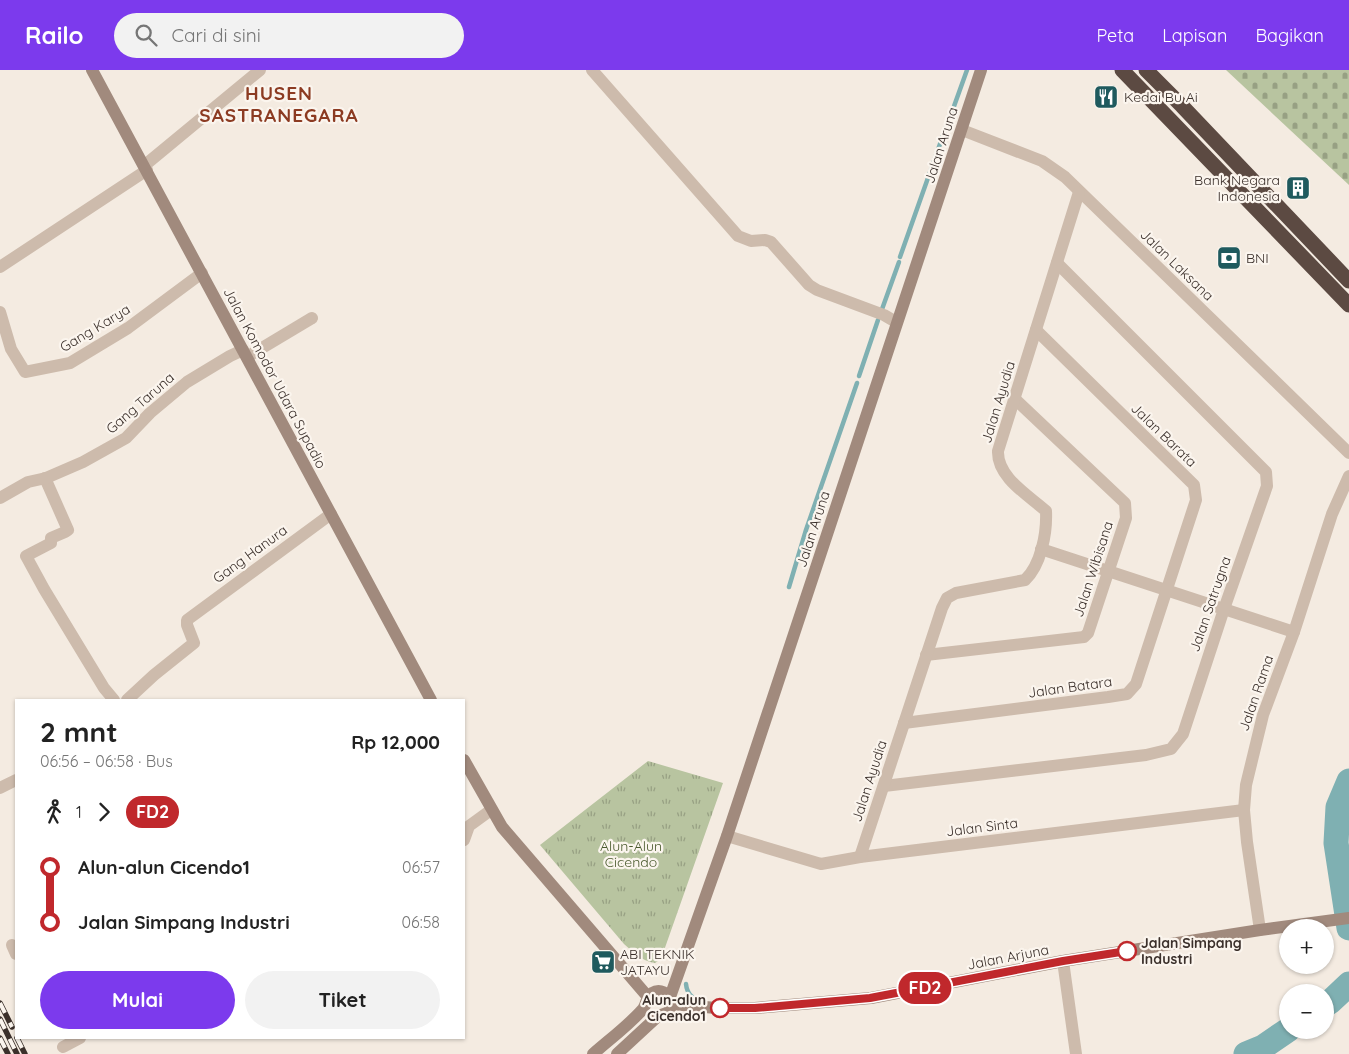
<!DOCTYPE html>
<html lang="id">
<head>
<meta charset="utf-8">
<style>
  :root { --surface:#fff; --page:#f2f2f2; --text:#222; --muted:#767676; --accent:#7c3aed }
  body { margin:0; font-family:Quicksand,sans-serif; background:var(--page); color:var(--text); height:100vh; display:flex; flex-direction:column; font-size:19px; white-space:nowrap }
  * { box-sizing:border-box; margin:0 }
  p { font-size:16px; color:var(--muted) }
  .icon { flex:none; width:28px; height:28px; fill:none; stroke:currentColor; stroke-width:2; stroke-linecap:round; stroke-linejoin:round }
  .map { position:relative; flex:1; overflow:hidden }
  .sheet { position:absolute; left:15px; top:629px; width:450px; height:340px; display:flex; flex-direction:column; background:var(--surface); border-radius:0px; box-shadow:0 1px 4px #0004 }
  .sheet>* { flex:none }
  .badge { padding:0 10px; border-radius:16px; font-size:18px; line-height:32px }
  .controls { position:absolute; left:1279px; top:849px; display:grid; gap:10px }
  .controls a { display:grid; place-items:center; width:55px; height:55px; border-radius:50%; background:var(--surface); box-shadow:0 1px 4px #0004; font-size:25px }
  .map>.badge { position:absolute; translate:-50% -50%; box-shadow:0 0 0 2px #fff }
  .legs { display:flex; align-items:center; gap:8px; height:55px; padding:0 25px; font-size:16px }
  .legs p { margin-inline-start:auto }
  .overview { display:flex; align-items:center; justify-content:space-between; height:85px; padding:0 25px }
  h1 { font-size:28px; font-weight:800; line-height:38px }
  .primary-button { display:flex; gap:10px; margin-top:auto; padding:10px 25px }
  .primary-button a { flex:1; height:58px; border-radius:30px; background:var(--accent); color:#fff; font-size:20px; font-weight:800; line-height:58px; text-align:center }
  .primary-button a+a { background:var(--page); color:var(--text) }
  ul { padding:0 25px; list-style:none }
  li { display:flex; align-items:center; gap:18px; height:55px; font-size:19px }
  li i { display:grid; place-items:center; width:8px; height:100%; margin:0 6px; background:currentColor }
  li i::after { content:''; width:12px; height:12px; margin:-6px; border:4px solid; border-radius:50%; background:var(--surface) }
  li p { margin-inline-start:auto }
  li:first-child i { background:linear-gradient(#0000 50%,currentColor 0) }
  li:last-child i { background:linear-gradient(currentColor 50%,#0000 0) }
  header { display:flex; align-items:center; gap:30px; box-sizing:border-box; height:70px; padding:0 25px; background:var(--accent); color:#fff }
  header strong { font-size:24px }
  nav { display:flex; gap:28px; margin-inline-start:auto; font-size:18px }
  .search { width:350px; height:45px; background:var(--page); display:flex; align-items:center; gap:12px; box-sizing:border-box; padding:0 18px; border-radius:28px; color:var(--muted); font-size:19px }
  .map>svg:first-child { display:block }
  .cemetery { fill:url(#cemetery-stones) }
  .park { fill:url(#park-tufts) }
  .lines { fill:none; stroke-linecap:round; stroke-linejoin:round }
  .stream { stroke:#7fb0b2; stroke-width:4.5 }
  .river { stroke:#7fb0b2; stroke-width:25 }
  .street { stroke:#cdbbac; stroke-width:12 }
  .secondary { stroke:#a18a7d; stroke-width:12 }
  .highway { stroke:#5c4a42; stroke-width:15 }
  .rail-casing { stroke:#3b302b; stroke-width:5.5 }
  .rail { stroke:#fbf5ee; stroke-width:4; stroke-dasharray:11; stroke-linecap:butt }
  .line-1-casing { stroke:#fff; stroke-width:11 }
  .line-1 { stroke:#c0282c; stroke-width:8 }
  .stop-1-dot { fill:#fff; stroke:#c0282c; stroke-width:2.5 }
  .labels { text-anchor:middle; stroke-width:4.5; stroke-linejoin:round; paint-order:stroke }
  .poi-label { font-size:14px; fill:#3b302b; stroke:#fbf5ee; text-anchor:start }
  .street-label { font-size:14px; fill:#3b302b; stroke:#fbf5ee }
  .park-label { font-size:14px; fill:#4a5a2e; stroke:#fbf5ee }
  .stop-label { font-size:14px; font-weight:bold; fill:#3b302b; stroke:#fbf5ee; text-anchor:start }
  .district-label { font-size:19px; font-weight:bold; letter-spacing:1px; fill:#8c3b22; stroke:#fbf5ee }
</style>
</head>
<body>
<header>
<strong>Railo</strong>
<div class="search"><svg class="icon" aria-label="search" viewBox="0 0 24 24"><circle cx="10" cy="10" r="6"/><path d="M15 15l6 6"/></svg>Cari di sini</div>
<nav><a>Peta</a><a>Lapisan</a><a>Bagikan</a></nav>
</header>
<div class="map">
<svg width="1349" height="984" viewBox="0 0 1349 984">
  <defs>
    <pattern id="cemetery-stones" width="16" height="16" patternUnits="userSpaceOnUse" patternTransform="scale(1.25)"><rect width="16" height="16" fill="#b8c4a0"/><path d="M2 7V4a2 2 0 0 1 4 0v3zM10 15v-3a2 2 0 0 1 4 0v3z" fill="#97a083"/></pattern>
    <pattern id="park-tufts" width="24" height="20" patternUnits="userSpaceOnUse" patternTransform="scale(1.25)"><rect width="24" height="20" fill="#b8c4a0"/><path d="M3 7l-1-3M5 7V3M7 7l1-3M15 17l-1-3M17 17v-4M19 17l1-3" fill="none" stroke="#97a083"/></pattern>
  </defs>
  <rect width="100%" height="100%" fill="#f4ebe1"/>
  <polygon class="cemetery" points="1226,0 1349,0 1349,115"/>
  <path class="park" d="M 648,691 L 723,713 L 661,889 L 655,893 C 642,891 634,883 624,874 L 540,775 Z"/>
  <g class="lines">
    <g class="stream">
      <polyline points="948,53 967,0"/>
      <polyline points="900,187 946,57"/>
      <polyline points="881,242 899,192"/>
      <polyline points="859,306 878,250"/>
      <polyline points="789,517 806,460 857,313"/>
      <path d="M 686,914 C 687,924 692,928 701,932"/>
    </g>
    <g class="river">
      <polyline points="1349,711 1338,737 1336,773 1349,858"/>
      <polyline points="1325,935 1331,931 1349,914"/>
      <polyline points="1246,984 1263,977 1288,960"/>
    </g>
    <g class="street">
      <polyline points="592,0 738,166 751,171 765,170 771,172 809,215 817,220 884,245 896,252"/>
      <polyline points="962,60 1042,91 1065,107 1349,383"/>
      <polyline points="145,95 260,0"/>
      <polyline points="0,197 147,100"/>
      <polyline points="0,242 11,279 25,302 70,293 128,258 202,203"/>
      <polyline points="247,287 312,248"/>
      <polyline points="45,408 68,460 65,462 51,468 51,473 26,486 44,519 104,618 114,630"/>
      <polyline points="0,428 28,412 46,408 83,392 126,368 150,343 187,312 230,286 243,280"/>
      <polyline points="1041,479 1294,562"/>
      <polyline points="926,585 1084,567 1088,563 1126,448 1125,433 1014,328"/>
      <polyline points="127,630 154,605 194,573 187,555 187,550 331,444"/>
      <polyline points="904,653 1108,627 1127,624 1136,614 1196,430 1194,415 1036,260"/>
      <polyline points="884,716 1146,685 1171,679 1183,664 1224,539 1267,416 1266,402 1057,193"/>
      <polyline points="0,718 16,710"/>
      <polyline points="727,766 821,794 860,787 1244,740"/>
      <polyline points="464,770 469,756 491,740"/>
      <path d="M 860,787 L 942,538 L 947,528 L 956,523 L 1025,510 C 1041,495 1047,463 1046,441 C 1028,425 997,407 998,381 L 1079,122"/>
      <polyline points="1260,860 1247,772 1244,740 1246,715 1263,645 1294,562 1332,444 1349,406"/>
      <polyline points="12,875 16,884"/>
      <polyline points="1063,891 1076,984"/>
      <polyline points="63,977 80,968"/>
    </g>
    <g class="secondary">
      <polyline points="92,0 431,630"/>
      <polyline points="464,690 502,757 648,927"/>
      <polyline points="670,927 727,766 981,0"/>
      <polyline points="672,934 716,938 755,938 871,928 1063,891 1260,860 1349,848"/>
      <path d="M 593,984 C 610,969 628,956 643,939 C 647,934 646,926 652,923 C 660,918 668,923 671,931 L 670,939 L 667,943 L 658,946 L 617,984"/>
    </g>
    <g class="highway">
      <polyline points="1122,0 1349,235"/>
      <polyline points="1146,0 1182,36 1349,211"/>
    </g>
    <defs>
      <g id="rail">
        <polyline points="0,933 12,957"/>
        <polyline points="0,949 17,984"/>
        <polyline points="0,968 8,984"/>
        <polyline points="17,968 25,984"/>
      </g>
    </defs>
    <use href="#rail" class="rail-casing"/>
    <use href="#rail" class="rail"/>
  </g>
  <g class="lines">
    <defs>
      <polyline id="line-1" points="720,938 755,938 870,928 1063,891 1127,881"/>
    </defs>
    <use href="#line-1" class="line-1-casing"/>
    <use href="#line-1" class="line-1"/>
  </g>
  <defs>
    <symbol id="restaurant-square" viewBox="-11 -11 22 22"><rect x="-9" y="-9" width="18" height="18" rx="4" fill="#1f5a5e" stroke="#fbf5ee"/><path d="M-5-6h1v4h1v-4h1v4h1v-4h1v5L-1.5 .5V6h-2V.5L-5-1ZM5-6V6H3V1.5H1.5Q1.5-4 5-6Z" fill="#fff"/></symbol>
    <symbol id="building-square" viewBox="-11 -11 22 22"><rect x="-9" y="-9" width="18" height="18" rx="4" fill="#1f5a5e" stroke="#fbf5ee"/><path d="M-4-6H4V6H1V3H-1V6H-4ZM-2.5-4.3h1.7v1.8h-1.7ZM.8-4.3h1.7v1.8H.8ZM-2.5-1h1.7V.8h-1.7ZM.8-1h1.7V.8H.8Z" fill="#fff"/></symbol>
    <symbol id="bank-square" viewBox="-11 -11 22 22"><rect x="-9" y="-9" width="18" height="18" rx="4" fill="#1f5a5e" stroke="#fbf5ee"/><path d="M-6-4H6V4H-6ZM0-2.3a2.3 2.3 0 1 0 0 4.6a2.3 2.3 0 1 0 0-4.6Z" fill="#fff"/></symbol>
    <symbol id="supermarket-square" viewBox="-11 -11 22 22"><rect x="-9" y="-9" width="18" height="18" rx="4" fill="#1f5a5e" stroke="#fbf5ee"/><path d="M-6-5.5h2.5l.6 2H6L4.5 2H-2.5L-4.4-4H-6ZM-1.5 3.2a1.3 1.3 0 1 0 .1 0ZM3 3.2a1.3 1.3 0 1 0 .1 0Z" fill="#fff"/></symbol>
  </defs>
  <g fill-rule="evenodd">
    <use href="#restaurant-square" x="1092" y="13" width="28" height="28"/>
    <use href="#building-square" x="1284" y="104" width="28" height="28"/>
    <use href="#bank-square" x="1215" y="174" width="28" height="28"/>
    <use href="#supermarket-square" x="589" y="878" width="28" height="28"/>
  </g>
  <g class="stop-1-dot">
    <circle cx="1127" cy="881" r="9"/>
    <circle cx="720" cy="938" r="9"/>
  </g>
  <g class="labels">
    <g class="poi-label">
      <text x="1124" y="32">Kedai Bu Ai</text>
      <text x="1280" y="115" text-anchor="end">Bank Negara<tspan x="1280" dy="16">Indonesia</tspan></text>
      <text x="1246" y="193">BNI</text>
      <text x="620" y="889">ABI TEKNIK<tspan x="620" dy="16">JATAYU</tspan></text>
    </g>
    <g class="street-label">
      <text transform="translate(941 75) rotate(-72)" y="5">Jalan Aruna</text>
      <text transform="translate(1177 195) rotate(44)" y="5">Jalan Laksana</text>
      <text transform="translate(95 258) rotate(-31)" y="5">Gang Karya</text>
      <text transform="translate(275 308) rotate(62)" y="5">Jalan Komodor Udara Supadio</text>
      <text transform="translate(998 332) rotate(-73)" y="5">Jalan Ayudia</text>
      <text transform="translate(140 333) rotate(-41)" y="5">Gang Taruna</text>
      <text transform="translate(1164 365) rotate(44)" y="5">Jalan Barata</text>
      <text transform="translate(813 459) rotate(-72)" y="5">Jalan Aruna</text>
      <text transform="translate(250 484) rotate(-36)" y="5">Gang Hanura</text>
      <text transform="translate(1093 499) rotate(-72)" y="5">Jalan Wibisana</text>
      <text transform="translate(1210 534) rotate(-71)" y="5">Jalan Satrugna</text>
      <text transform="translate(1070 617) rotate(-8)" y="5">Jalan Batara</text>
      <text transform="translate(1256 623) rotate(-71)" y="5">Jalan Rama</text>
      <text transform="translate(869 711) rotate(-72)" y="5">Jalan Ayudia</text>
      <text transform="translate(982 757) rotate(-7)" y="5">Jalan Sinta</text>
      <text transform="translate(1008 887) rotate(-11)" y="5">Jalan Arjuna</text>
    </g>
    <g class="park-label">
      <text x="631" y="781">Alun-Alun<tspan x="631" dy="16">Cicendo</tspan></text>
    </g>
    <g class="stop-label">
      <text x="1141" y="878">Jalan Simpang<tspan x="1141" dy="16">Industri</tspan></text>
      <text x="706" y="935" text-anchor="end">Alun-alun<tspan x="706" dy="16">Cicendo1</tspan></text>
    </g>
    <g class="district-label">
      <text x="279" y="30">HUSEN<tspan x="279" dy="22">SASTRANEGARA</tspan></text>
    </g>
  </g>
</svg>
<div class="controls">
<a>+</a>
<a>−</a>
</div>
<b class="badge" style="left:925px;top:918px;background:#c0282c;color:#fff">FD2</b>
<section class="sheet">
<div class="overview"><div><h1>2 mnt</h1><p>06:56 – 06:58 · Bus</p></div><b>Rp 12,000</b></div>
<div class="legs"><svg class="icon" aria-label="walk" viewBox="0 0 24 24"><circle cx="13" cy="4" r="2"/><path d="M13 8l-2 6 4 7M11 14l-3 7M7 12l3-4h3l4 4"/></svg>1<svg class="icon" aria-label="forward" viewBox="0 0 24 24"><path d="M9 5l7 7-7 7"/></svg><b class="badge" style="background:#c0282c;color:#fff">FD2</b></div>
<ul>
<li><i style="color:#c0282c"></i><b>Alun-alun Cicendo1</b><p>06:57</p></li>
<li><i style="color:#c0282c"></i><b>Jalan Simpang Industri</b><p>06:58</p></li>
</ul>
<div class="primary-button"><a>Mulai</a><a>Tiket</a></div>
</section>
</div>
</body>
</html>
